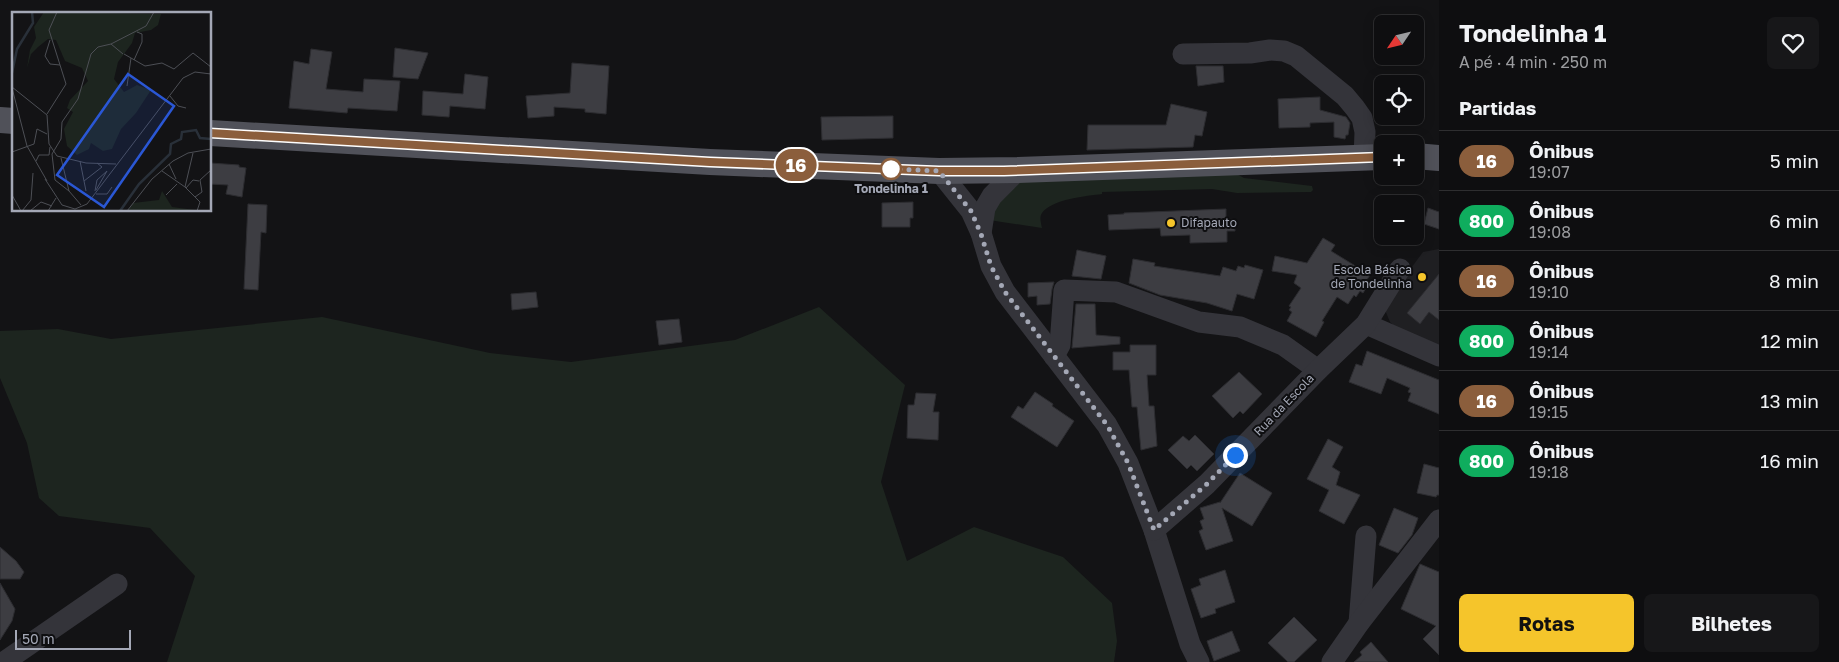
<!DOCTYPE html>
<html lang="pt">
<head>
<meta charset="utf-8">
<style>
  :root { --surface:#0e0e10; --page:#171719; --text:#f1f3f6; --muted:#9b9c9f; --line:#2e2e30; --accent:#f5c52b }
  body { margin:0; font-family:"Golos Text",sans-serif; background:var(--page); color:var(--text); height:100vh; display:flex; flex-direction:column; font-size:19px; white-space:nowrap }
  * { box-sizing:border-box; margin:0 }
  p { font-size:16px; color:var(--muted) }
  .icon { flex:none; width:28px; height:28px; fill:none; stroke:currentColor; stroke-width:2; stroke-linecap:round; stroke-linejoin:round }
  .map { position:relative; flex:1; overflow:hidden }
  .side { display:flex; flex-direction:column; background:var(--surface); width:400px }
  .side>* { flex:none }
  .badge { padding:0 10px; border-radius:16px; font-size:18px; line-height:32px }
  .needle { width:32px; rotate:235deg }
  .tools { position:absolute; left:1374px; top:15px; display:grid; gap:10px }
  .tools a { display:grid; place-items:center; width:50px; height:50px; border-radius:8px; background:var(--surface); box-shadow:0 2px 12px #0003,0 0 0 1px var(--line); font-size:25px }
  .scale { position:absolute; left:15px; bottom:12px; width:116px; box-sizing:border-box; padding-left:5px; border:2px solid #a4a8b6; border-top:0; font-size:14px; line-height:18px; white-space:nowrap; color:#a4a8b6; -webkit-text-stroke:4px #0e0e10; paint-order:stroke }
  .you { position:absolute; width:25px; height:25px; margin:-12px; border:4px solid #fff; border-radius:50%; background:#1a73e8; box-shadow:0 0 0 8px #1a73e833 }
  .map>.badge { position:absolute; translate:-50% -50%; box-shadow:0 0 0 2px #fff }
  h2 { padding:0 20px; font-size:19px; line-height:45px }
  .round { display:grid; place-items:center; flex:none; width:52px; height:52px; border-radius:8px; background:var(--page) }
  .head { display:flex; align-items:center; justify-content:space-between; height:85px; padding:0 20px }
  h1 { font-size:24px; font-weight:700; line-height:38px }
  .primary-button { display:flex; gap:10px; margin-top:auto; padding:10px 20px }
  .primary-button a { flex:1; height:58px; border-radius:8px; background:var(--accent); color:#111; font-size:20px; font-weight:700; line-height:58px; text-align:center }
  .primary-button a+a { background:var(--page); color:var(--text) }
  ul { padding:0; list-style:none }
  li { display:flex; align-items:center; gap:15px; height:60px; padding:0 20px; border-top:1px solid var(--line) }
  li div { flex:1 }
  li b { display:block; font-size:19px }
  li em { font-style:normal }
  li .badge { min-width:55px; font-weight:700; text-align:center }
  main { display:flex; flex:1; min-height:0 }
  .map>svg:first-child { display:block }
  .built { fill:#1f1f22 }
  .green { fill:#1d251f }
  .building { fill:#3d3d42; stroke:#2d2d31 }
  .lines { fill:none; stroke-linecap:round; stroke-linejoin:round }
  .minor { stroke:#34343a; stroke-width:21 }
  .major { stroke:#505159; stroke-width:26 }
  .line-casing { stroke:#fff; stroke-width:11 }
  .line { stroke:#8b5e3c; stroke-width:8 }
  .walk { stroke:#a4a8b6; stroke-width:5; stroke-dasharray:0 9 }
  .stop-dot { fill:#fff; stroke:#8b5e3c; stroke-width:2.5 }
  .poi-dot { fill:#f5c52b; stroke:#0e0e10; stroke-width:2 }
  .labels { text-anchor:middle; stroke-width:4; stroke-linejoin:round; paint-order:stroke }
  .stop-label { font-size:12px; font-weight:bold; fill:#a4a8b6; stroke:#0e0e10 }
  .poi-label { font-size:12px; fill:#a4a8b6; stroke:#0e0e10; text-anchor:start }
  .street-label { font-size:12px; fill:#a4a8b6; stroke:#0e0e10 }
  .inset-river { fill:none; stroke:#293039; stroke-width:2.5 }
  .inset-road { fill:none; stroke:#4d4f55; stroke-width:1 }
  .view { fill:#2a57d5; fill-opacity:0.15; stroke:#2a57d5; stroke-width:2.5 }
  .inset-edge { fill:none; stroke:#a4a8b6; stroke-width:2.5 }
</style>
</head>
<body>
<main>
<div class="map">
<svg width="1439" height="662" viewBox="0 0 1439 662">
  <rect width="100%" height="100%" fill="#131315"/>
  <polygon class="built" points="1439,249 1439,346 1395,327 1390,322 1385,310 1386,302 1423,252"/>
  <g class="green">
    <path d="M 1233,172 L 1244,178 L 1312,186 L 1313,190 L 1311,192 L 1237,193 L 1212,189 L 1102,192 L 1102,194 C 1087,196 1052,199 1042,213 C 1039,217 1041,223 1042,228 L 989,220 L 991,207 L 1017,181 Z"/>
    <polygon points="819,307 905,385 881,482 907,561 974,527 1063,557 1112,603 1117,641 1114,662 167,662 195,576 150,528 59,516 39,498 27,443 0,378 0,331 58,329 111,339 322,317 490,353 571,362 735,340"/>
  </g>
  <g class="building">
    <polygon points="395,48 428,53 418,79 393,77"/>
    <polygon points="311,49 332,52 326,89 363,92 364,79 400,81 397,111 348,108 347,113 289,108 294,61 309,64"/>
    <polygon points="572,63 609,66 606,114 585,112 585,109 554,107 554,116 528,118 526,96 570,93"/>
    <polygon points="1196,66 1223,66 1224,82 1198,86"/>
    <polygon points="465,74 488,77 485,109 450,106 449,117 422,115 423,91 463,94"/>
    <polygon points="1320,97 1320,110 1346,117 1350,123 1348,135 1346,135 1345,139 1334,137 1334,122 1310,123 1310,127 1279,128 1278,99"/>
    <polygon points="1171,104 1207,112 1202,136 1195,135 1193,147 1087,150 1088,125 1166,125"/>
    <polygon points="893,116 893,138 822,140 821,117"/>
    <polygon points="210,163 239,165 239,167 246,168 242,197 226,194 228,185 210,184"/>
    <polygon points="913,202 913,218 910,218 910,227 882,227 882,203"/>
    <polygon points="248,204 267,205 266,233 261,232 258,290 244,289"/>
    <polygon points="1428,208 1439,212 1439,229 1424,224"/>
    <polygon points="1226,209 1226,219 1234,219 1235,231 1227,231 1227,242 1190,243 1190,235 1161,236 1160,228 1109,230 1108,215 1124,214 1124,213"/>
    <polygon points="1323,238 1335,245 1331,251 1370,275 1366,281 1369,283 1363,293 1360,291 1356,297 1354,295 1348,304 1337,297 1322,321 1324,322 1316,337 1287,321 1292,312 1289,310 1291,307 1289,306 1301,288 1294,283 1297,275 1272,271 1275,256 1307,263"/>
    <polygon points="1077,250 1106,256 1101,279 1072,276"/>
    <polygon points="1133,259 1155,263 1154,266 1220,276 1223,267 1236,271 1238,266 1244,268 1245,265 1263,270 1254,299 1237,294 1232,311 1207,303 1160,295 1129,283"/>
    <polygon points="1439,274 1439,320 1429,312 1420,324 1407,313"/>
    <polygon points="1054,282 1052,289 1050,304 1037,305 1037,296 1028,297 1028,283"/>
    <polygon points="536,292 538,307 512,310 511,294"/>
    <polygon points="1076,304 1095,304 1096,335 1120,337 1120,344 1072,348"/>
    <polygon points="679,319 682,342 659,345 656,321"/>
    <polygon points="1130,345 1156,345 1156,375 1147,375 1149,406 1154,406 1157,446 1141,450 1137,407 1132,407 1129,370 1113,370 1113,352 1130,352"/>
    <polygon points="1367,351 1439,380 1439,414 1408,401 1411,393 1408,392 1410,388 1387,378 1381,394 1349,382 1356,364 1362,366"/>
    <polygon points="1239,372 1262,394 1243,414 1240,411 1233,418 1212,396"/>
    <polygon points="1035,392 1053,404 1052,406 1074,421 1057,447 1011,417 1018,406 1023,409"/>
    <polygon points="916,393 936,394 933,412 939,412 938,440 907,438 908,405 914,405"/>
    <polygon points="1195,435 1214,454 1197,471 1191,465 1187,469 1168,450 1183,436 1189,441"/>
    <polygon points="1328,439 1343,447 1332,467 1340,472 1336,485 1360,495 1344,524 1319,511 1329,490 1307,479"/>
    <polygon points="1424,464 1439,468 1439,495 1437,495 1436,497 1417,493"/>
    <polygon points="1240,473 1272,493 1252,526 1222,508 1233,541 1206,550 1199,531 1203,529 1200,521 1204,519 1200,508 1220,502 1220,503"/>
    <polygon points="1394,508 1418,518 1412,535 1398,553 1379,545"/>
    <polygon points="0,547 16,561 24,572 20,579 0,579"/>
    <polygon points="1420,564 1439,572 1439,655 1423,639 1436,626 1401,609"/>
    <polygon points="1225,570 1235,602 1215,609 1216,613 1201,618 1191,589 1201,585 1199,579"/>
    <polygon points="0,583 15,609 12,621 0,640"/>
    <polygon points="1294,617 1317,640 1294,662 1288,662 1268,643"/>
    <polygon points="1232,631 1240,651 1214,661 1207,641"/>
    <polygon points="1371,642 1388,662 1354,662 1362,655 1360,652"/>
  </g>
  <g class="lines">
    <g class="minor">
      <polyline points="1183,54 1250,53 1270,50 1284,51 1296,56 1345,96 1355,108 1362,118 1365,132 1364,158"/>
      <polyline points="939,171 971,211 981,233 991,266 1005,292 1107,425 1128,463 1154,530 1190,644 1199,662"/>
      <polyline points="981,233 985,208 992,196 1018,170"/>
      <polyline points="1366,324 1439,356"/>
      <polyline points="1054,356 1060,345 1064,290 1116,292 1199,322 1240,327 1283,345 1318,370"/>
      <polyline points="1154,530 1207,484 1318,370 1366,324 1400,269"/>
      <polyline points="1359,623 1366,536"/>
      <polyline points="4,662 117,584"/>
      <polyline points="1332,662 1359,623 1439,520"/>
    </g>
    <g class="major">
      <polyline points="0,120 14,121"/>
      <polyline points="210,133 710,162 939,171 1018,170 1382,157"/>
      <polyline points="1415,156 1439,158"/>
    </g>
  </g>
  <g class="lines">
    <defs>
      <polyline id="line" points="210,133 710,162 939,171 1004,171 1382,157"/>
    </defs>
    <use href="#line" class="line-casing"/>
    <use href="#line" class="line"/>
    <polyline class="walk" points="891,169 939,171 971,211 981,234 991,266 1005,292 1107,425 1128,463 1154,530 1207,484 1235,455"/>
  </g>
  <circle class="stop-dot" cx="891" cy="169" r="10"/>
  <g class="poi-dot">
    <circle cx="1171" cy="223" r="5"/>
    <circle cx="1422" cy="277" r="5"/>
  </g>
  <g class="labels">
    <g class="stop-label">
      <text x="891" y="193">Tondelinha 1</text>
    </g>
    <g class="poi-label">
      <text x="1181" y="227">Difapauto</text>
      <text x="1412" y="274" text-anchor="end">Escola Básica<tspan x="1412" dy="14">de Tondelinha</tspan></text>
    </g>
    <g class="street-label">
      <text transform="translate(1284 405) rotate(-46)" y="4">Rua da Escola</text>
    </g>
  </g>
  <g transform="translate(12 12)">
    <rect width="199" height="199" fill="#131315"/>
    <path d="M 32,0 L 149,2 L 146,13 L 139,18 L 123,21 L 120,31 L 106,50 L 102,67 L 112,80 L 125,73 L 139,78 L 124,101 L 109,117 L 100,137 L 91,139 L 79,131 L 77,137 L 65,143 L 55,134 L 52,117 L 61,100 L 55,96 L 58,88 L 76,69 L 70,56 L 53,49 L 44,28 L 36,27 L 26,35 L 19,42 L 15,56 L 18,38 L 24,26 L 22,15 ZM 150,179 L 160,195 L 183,198 L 116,199 L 121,191 L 147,188 Z" fill="#1d251f"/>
    <path class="inset-river" d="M 0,61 L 5,37 L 21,11 L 20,0M 108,199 L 127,172 L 158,142 L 159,132 L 169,127 L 170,120 L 184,118 L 188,126 L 199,127"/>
    <path class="inset-road" d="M 38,28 L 33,44 L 38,52 L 48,53M 99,32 L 111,42M 112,42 L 133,54 L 150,51 L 162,57 L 181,41 L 199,55M 122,48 L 130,30 L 130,22 L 125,20M 115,74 L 119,46M 0,75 L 35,103 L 37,132 L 45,144 L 74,151 L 104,152M 0,76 L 15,134 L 35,169M 158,84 L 166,94 L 174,96M 35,102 L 54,72 L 37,18 L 45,0M 0,140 L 22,132 L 25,117 L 35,122M 181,141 L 173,175 L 188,190 L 185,199M 49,146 L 57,179 L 69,193M 24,149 L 27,143 L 37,143 L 38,135M 68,149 L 74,179M 157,152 L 164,167M 150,159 L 173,175M 33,167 L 50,193 L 63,197 L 75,192 L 171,66 L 183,60 L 199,62M 72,169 L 90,155 L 85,151M 174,176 L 181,168 L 187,169M 57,179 L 43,168 L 40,142 L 49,127 L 50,110 L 66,87 L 79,42 L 86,35 L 99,32 L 134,14 L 142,0M 83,179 L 85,168 L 95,159 L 84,178M 84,182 L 95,182 L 100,175M 0,183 L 9,199M 154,183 L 165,172M 183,185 L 190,180 L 188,168 L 199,158M 10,199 L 19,188 L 21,161M 18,199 L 29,190 L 40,194M 36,199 L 44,186M 115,199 L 140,167 L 161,149 L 176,141 L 199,137"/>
    <path class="view" d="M 116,62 L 162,94 L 92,195 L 45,163 Z"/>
    <rect width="199" height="199" class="inset-edge"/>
  </g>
</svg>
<div class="tools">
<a><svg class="needle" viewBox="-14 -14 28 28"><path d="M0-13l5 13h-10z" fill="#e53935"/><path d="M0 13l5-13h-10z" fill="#9b9c9f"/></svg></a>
<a><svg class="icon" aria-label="locate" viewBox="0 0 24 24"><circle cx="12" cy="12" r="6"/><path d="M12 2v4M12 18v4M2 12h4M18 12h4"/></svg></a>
<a>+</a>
<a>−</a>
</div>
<div class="scale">50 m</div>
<div class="you" style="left:1235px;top:455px"></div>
<b class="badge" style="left:796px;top:165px;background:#8b5e3c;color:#fff">16</b>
</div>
<section class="side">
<div class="head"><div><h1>Tondelinha 1</h1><p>A pé · 4 min · 250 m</p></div><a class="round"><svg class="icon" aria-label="heart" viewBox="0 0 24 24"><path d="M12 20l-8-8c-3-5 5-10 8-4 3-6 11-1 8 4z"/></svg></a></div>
<h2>Partidas</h2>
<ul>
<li><span class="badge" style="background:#8b5e3c;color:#fff">16</span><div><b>Ônibus</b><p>19:07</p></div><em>5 min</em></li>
<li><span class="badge" style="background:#0fad5e;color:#fff">800</span><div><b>Ônibus</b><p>19:08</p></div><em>6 min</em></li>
<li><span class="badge" style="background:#8b5e3c;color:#fff">16</span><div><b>Ônibus</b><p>19:10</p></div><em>8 min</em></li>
<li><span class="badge" style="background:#0fad5e;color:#fff">800</span><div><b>Ônibus</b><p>19:14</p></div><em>12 min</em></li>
<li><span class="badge" style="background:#8b5e3c;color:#fff">16</span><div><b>Ônibus</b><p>19:15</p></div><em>13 min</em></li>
<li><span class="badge" style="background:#0fad5e;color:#fff">800</span><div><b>Ônibus</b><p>19:18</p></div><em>16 min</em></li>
</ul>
<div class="primary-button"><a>Rotas</a><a>Bilhetes</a></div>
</section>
</main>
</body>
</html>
